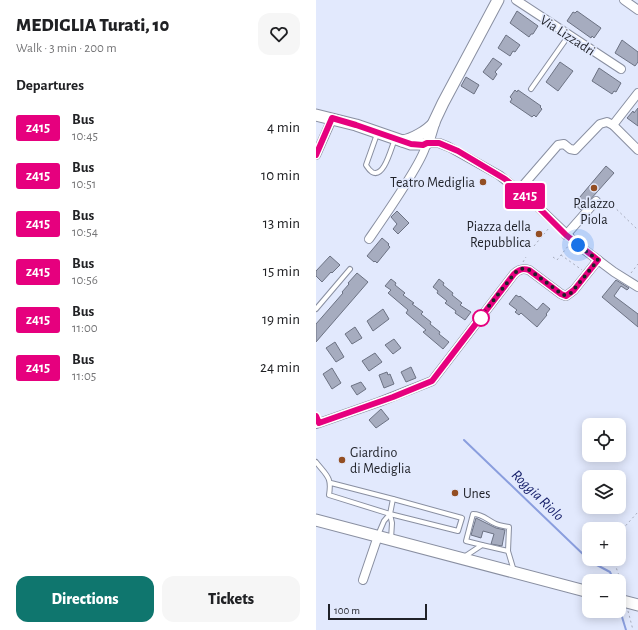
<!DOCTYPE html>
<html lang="en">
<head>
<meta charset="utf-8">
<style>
  :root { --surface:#fff; --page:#f6f6f6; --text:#202124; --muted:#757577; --accent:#0f766e }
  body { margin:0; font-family:"Alegreya Sans",sans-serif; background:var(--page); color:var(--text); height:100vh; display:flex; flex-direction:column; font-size:15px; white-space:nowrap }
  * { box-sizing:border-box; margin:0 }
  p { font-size:13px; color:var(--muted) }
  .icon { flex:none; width:22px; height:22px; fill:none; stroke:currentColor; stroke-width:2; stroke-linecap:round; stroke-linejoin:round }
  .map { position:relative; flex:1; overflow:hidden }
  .details { display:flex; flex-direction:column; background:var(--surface); width:316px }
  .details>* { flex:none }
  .badge { padding:0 8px; border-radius:3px; font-size:14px; line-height:26px }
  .tools { position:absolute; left:266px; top:418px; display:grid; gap:8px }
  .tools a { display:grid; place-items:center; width:44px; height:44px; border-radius:8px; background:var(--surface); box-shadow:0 2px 10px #0003; font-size:20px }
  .scale { position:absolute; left:12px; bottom:10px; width:99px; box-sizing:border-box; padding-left:4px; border:2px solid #1f2128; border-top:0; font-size:11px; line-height:14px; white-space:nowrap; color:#1f2128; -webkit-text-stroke:3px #e2e9fd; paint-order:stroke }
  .you { position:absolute; width:20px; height:20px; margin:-10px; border:3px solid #fff; border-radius:50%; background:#1a73e8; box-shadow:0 0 0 6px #1a73e833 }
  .map>.badge { position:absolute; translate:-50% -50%; box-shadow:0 0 0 2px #fff }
  h2 { padding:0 16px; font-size:15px; line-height:36px }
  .round { display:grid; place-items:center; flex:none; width:42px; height:42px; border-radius:12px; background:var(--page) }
  .headline { display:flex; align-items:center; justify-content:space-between; height:68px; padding:0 16px }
  h1 { font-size:19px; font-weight:800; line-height:30px }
  .primary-button { display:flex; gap:8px; margin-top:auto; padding:8px 16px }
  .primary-button a { flex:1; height:46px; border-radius:12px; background:var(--accent); color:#fff; font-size:16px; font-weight:800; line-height:46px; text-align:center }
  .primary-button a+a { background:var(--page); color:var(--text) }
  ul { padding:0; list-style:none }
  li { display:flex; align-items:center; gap:12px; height:48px; padding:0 16px }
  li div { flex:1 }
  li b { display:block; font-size:15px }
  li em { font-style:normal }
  li .badge { min-width:44px; font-weight:700; text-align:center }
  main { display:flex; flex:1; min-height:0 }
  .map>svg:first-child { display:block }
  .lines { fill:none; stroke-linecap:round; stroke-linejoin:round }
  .stream { stroke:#8a9ede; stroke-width:2 }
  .building { fill:#a6acbf; stroke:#6c7283 }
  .lane-casing { stroke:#898fa1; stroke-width:6 }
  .street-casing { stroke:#898fa1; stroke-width:10 }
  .secondary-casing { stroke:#898fa1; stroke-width:13 }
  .path { stroke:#a6abbb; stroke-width:1; stroke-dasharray:2 3; stroke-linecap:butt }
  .lane { stroke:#fff; stroke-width:4 }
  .street { stroke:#fff; stroke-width:8 }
  .secondary { stroke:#fff; stroke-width:11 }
  .line-casing { stroke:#fff; stroke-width:9 }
  .line { stroke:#e6007e; stroke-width:6 }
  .walk { stroke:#1f2128; stroke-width:4; stroke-dasharray:0 7.2 }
  .poi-dot { fill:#934e23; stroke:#e2e9fd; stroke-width:1.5 }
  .stop-dot { fill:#fff; stroke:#e6007e; stroke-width:2 }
  .labels { text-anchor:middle; stroke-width:3.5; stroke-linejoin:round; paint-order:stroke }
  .street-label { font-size:14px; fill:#1f2128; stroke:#e2e9fd }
  .poi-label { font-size:14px; fill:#1f2128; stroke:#e2e9fd; text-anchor:end }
  .water-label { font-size:15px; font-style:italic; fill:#19226c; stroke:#e2e9fd }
</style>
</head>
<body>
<main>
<section class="details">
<div class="headline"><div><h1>MEDIGLIA Turati, 10</h1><p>Walk · 3 min · 200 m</p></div><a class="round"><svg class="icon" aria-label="heart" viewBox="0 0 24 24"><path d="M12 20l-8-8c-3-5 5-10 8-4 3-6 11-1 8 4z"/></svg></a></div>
<h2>Departures</h2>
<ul>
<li><span class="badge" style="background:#e6007e;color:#fff">z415</span><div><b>Bus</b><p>10:45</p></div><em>4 min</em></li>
<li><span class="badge" style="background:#e6007e;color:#fff">z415</span><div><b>Bus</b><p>10:51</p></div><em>10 min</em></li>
<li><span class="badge" style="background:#e6007e;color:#fff">z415</span><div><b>Bus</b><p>10:54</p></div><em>13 min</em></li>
<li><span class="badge" style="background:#e6007e;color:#fff">z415</span><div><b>Bus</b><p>10:56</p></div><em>15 min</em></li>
<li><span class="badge" style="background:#e6007e;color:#fff">z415</span><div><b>Bus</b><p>11:00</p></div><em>19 min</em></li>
<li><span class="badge" style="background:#e6007e;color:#fff">z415</span><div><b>Bus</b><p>11:05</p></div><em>24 min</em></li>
</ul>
<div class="primary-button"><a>Directions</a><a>Tickets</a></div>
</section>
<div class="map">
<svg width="322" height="630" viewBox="0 0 322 630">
  <rect width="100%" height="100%" fill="#e2e9fd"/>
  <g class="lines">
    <g class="stream">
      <polyline points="148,440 271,558 279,564 294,572 298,581"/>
      <polyline points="303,607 310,630"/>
    </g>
  </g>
  <g class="building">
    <polygon points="201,11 222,26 217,34 215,34 213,37 194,23"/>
    <polygon points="261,11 285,28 278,38 276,36 275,38 251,21 257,12 259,13"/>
    <polygon points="190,35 204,45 199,52 197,51 194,56 182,48"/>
    <polygon points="306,40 322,52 322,62 319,66 299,53"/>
    <polygon points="177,58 186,64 179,72 181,74 177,80 167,72"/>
    <polygon points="244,62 257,71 242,91 230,82"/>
    <polygon points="283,68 305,83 300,92 298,91 296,94 276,81"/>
    <polygon points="150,77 163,85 158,94 145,86"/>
    <polygon points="199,90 201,92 202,90 225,106 224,107 226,109 220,117 218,115 216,117 194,102 196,99 194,97"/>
    <polygon points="322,108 322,126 311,118 317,111 318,113"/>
    <polygon points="290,166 298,173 265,210 258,204"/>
    <polygon points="81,211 93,223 82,234 77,229 81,224 75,217"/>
    <polygon points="66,238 73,244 72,245 74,247 61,263 59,261 58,262 51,256"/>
    <polygon points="14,256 24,265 16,273 15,272 6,282 0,276 0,271"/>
    <polygon points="41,273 52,282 0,342 0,324 27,293 26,292 33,284 32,283"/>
    <polygon points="75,279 80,283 79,285 89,293 87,295 98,303 96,304 107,312 105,314 115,322 114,324 124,332 123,334 133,342 127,349 107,332 110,330 90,313 92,310 72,293 75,290 69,286"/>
    <polygon points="123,279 128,283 127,285 137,293 136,295 146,303 144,305 155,312 149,320 139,313 140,311 129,303 131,301 121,293 122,291 117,287"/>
    <polygon points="300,280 313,288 311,290 305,286 298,296 322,314 322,327 286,297"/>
    <polygon points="200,295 203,297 204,296 221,310 227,303 234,309 230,314 231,315 221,327 205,313 203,315 199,312 201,310 193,304"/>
    <polygon points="67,309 73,319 57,331 51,321"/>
    <polygon points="39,327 46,338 36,344 29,334"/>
    <polygon points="78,339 85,348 77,354 69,345"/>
    <polygon points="19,342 28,357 20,362 10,348"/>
    <polygon points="59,353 66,362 53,371 46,361"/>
    <polygon points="95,367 100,378 90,382 85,372"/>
    <polygon points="16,368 25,383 16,389 7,374"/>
    <polygon points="71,372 72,375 74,374 78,384 68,388 63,375"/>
    <polygon points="45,382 50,389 41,395 35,386"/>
    <polygon points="65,409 73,419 60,428 53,420"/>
    <polygon points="160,518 180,528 189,530 186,546 175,544 178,534 167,531 165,538 155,535"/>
  </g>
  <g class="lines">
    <defs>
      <g id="lane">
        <polyline points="215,89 253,35"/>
        <path d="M 61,134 L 50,165 C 52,168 53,170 56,172 C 68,179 75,148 79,139"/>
        <polyline points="0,309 34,269"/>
        <path d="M 0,462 C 11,476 16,477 13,495 L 74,514 L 142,531 L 146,518 L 77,499 L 15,483"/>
        <polyline points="74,514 76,523 75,539"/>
        <polyline points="62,535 68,521 74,514 77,499"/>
        <path d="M 166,545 L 150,541 L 157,514 C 167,514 171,520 180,524 C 184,526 189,526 193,527 L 192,551"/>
        <polyline points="148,557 166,545 192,551 198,571"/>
      </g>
      <g id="street">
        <polyline points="200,0 305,69"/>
        <polyline points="308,0 322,10"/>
        <polyline points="297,125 322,150"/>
        <polyline points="111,143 123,143 133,147 183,175 218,203 262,245 298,272 322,287"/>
        <polyline points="0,155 16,119"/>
        <polyline points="203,190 242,145 248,144 254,149 259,150 284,124 291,122 297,125 322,93"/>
        <polyline points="250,235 280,201"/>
        <path d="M 53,239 C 64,223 109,159 110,144"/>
        <path d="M 0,424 L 63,402 L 116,381 L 198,274 C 203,269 207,268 213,270 L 245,294 L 250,296 L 258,290 L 282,260"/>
        <polyline points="47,580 62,536"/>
      </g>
      <g id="secondary">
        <polyline points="0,115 40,125 95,144 110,144 112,142 118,122 127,103 182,0"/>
        <path d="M 86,141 C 96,140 111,131 118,123"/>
        <polyline points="0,520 273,592"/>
        <polyline points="303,600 322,605"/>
      </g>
    </defs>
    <use href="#lane" class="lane-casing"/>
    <use href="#street" class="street-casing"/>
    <use href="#secondary" class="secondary-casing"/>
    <g class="path">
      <polyline points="287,205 291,200 322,230"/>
      <polyline points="218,246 233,228"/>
      <polyline points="245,255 266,270"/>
      <polyline points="237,257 241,260 253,245"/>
      <polyline points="207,262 210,257"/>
      <polyline points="315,273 322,264"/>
      <polyline points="303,533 322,512"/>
      <polyline points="297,559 309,592"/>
      <polyline points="312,611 317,630"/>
    </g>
    <use href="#lane" class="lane"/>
    <use href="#street" class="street"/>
    <use href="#secondary" class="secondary"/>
  </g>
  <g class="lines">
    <defs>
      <path id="line" d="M 0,155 L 16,118 L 40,125 L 95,144 L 107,145 L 111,143 L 123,143 L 142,151 L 189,179 L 218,203 L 250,235 L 282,260 L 258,290 L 250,296 L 245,294 L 213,270 C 207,268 203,269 198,274 L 116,381 L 77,397 L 3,423 L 0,416"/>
    </defs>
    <use href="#line" class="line-casing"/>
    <use href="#line" class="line"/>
    <path class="walk" d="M 165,318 L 162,320 L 198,274 C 203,268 209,267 215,271 L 247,295 L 252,295 L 255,293 L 282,260 L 262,245"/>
  </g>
  <g class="poi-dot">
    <circle cx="167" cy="182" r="4"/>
    <circle cx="278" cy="188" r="4"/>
    <circle cx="223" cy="234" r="4"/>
    <circle cx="26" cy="460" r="4"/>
    <circle cx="139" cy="493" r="4"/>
  </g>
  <circle class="stop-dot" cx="165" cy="318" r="8"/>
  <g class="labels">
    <g class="street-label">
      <text transform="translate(252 35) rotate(33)" y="5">Via Lizzadri</text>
    </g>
    <g class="poi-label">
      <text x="159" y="187">Teatro Mediglia</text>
      <text x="278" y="208" text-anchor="middle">Palazzo<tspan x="278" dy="16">Piola</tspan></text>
      <text x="215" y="231">Piazza della<tspan x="215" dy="16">Repubblica</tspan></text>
      <text x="34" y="457" text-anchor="start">Giardino<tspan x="34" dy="16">di Mediglia</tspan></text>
      <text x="147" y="498" text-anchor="start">Unes</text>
    </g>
    <g class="water-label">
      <text transform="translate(222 495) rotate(44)" y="5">Roggia Riolo</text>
    </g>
  </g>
</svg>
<div class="tools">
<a><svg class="icon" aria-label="locate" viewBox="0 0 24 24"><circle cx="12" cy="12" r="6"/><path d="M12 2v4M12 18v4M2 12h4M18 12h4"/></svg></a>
<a><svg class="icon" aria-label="layers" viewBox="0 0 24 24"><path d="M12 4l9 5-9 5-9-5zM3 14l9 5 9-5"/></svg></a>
<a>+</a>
<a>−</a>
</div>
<div class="scale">100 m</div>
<div class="you" style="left:262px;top:245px"></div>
<b class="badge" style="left:209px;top:196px;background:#e6007e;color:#fff">z415</b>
</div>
</main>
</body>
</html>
